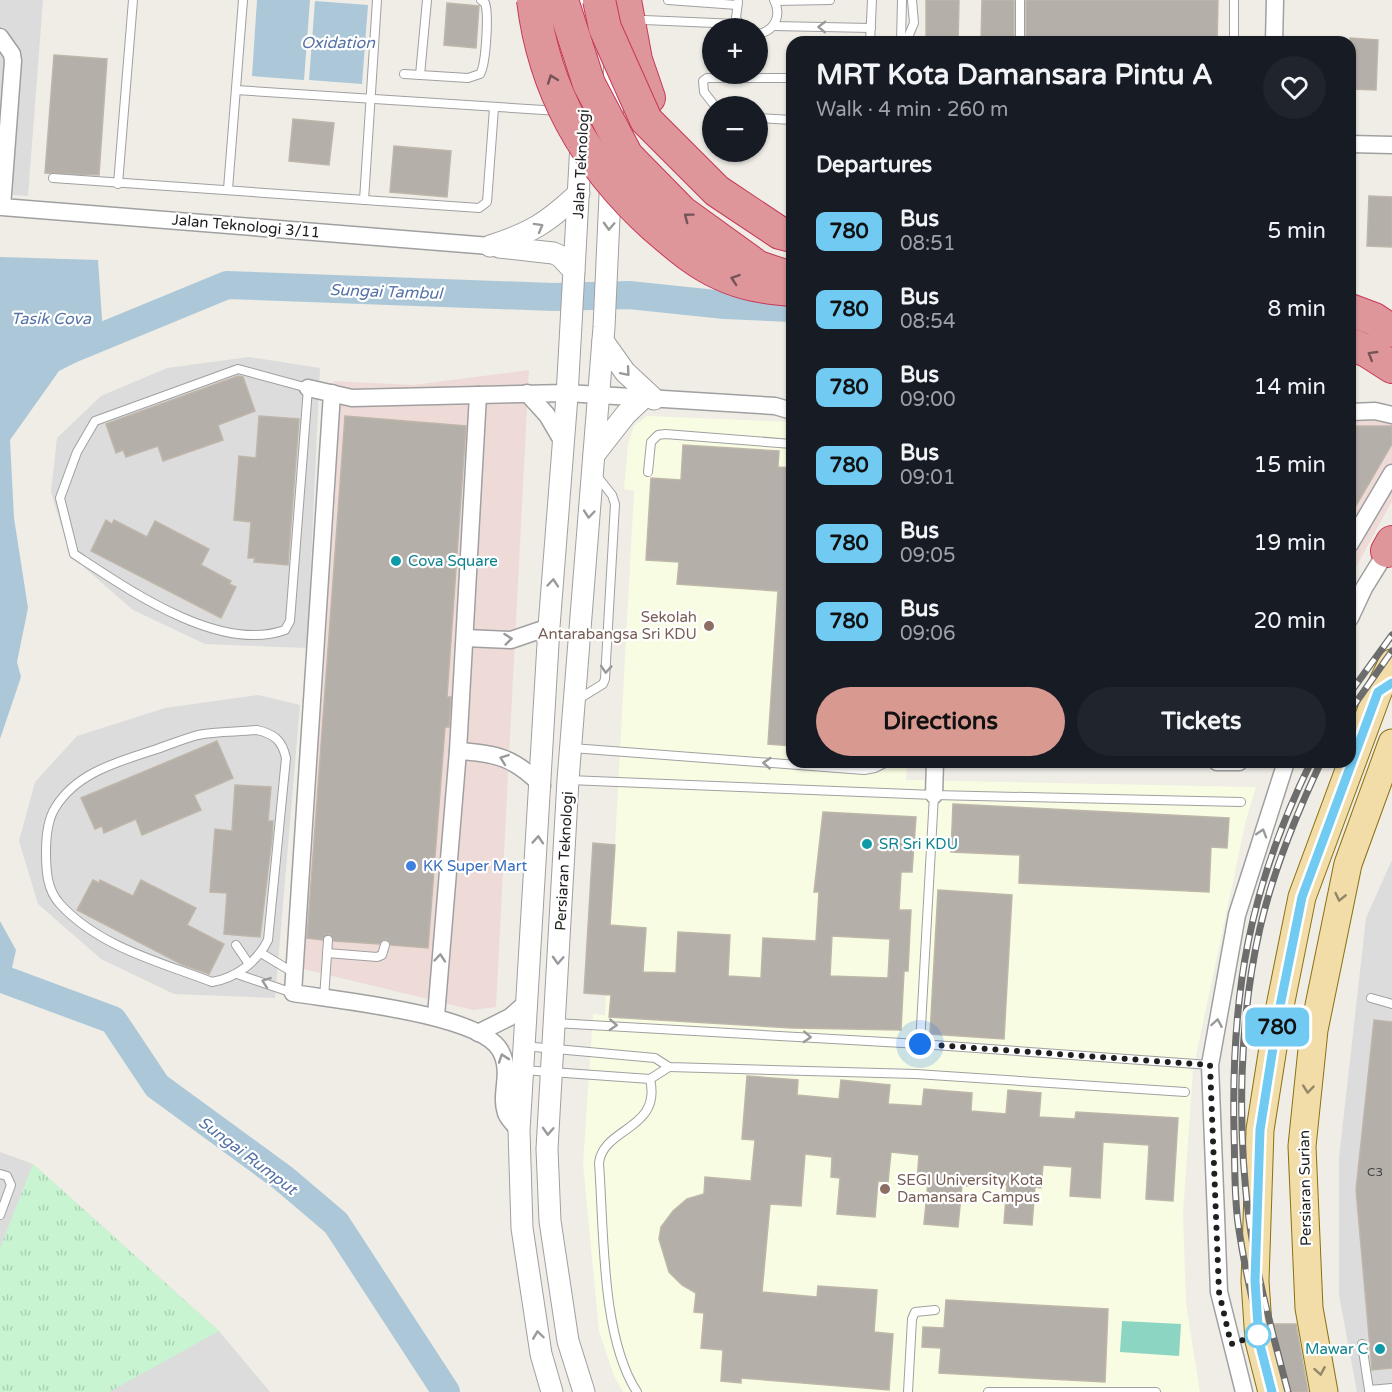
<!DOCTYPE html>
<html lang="en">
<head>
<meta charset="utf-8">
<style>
  :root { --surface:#171b24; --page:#20242c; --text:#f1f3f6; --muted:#9ea1a6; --accent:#d89991 }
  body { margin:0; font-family:"Varela Round",sans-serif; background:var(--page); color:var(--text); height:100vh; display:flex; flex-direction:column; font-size:22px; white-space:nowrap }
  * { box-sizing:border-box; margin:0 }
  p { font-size:20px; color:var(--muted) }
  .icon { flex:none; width:33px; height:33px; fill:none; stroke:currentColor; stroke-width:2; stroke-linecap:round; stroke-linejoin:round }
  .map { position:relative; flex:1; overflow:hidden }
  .sheet { position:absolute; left:786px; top:36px; width:570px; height:732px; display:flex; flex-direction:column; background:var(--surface); border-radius:18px; box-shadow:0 2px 4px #0004 }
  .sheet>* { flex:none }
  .badge { padding:0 12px; border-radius:9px; font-size:21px; line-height:39px }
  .tools { position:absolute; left:702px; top:18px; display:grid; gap:12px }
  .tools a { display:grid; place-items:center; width:66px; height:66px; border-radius:50%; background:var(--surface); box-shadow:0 2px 4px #0004; font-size:30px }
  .you { position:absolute; width:30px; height:30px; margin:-15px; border:4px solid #fff; border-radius:50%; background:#1a73e8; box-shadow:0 0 0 9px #1a73e833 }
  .map>.badge { position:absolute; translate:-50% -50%; box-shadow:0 0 0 3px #fff }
  h2 { padding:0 30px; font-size:22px; line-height:54px }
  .round { display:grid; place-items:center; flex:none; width:63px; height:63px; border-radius:32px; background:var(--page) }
  .summary { display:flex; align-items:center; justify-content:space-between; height:102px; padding:0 30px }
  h1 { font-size:28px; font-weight:700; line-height:45px }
  .primary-button { display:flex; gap:12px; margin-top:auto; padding:12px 30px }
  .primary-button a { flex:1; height:69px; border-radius:36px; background:var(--accent); color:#111; font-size:24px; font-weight:700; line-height:69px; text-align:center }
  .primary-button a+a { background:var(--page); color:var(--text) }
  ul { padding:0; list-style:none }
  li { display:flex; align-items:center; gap:18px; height:78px; padding:0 30px }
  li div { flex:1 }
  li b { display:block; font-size:22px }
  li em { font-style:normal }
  li .badge { min-width:66px; font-weight:700; text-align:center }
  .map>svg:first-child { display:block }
  .residential { fill:#dddcdc }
  .commercial { fill:#eedbd8 }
  .education { fill:#f8fce2 }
  .park { fill:url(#park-tufts) }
  .pitch { fill:#8dd5c3 }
  .water { fill:#acc8d8 }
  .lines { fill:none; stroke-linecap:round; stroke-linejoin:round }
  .river { stroke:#acc8d8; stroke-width:28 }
  .building { fill:#b4afa9; stroke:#bfb6aa; stroke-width:1.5; fill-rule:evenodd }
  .service-casing { stroke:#a0a0a0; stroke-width:10 }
  .minor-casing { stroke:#a0a0a0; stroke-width:19 }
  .tertiary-casing { stroke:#a0a0a0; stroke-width:23 }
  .primary-casing { stroke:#8a7110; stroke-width:29 }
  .motorway-casing { stroke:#c83857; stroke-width:34 }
  .service { stroke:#fff; stroke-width:8 }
  .minor { stroke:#fff; stroke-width:16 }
  .tertiary { stroke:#fff; stroke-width:21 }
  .primary { stroke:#f2dca8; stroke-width:27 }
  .motorway { stroke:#de969b; stroke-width:32 }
  .rail-casing { stroke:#6d6d6d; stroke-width:7 }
  .rail { stroke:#fff; stroke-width:4.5; stroke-dasharray:14; stroke-linecap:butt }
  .motorway-bridge-casing { stroke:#c83857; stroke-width:34; stroke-linecap:butt }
  .motorway-bridge { stroke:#de969b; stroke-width:32 }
  .oneway { stroke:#9a9a9a }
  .oneway2 { stroke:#755557 }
  .oneway3 { stroke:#93876a }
  .line-casing { stroke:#fff; stroke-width:14 }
  .line { stroke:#71caf2; stroke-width:9 }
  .walk { stroke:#1f1f1f; stroke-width:6; stroke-dasharray:0 10.8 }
  .culture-dot { fill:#0f9aa8; stroke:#fff; stroke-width:2 }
  .education-dot { fill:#8d6e63; stroke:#fff; stroke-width:2 }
  .shop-dot { fill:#3f7fe0; stroke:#fff; stroke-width:2 }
  .stop-dot { fill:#fff; stroke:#71caf2; stroke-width:3 }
  .labels { text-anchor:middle; stroke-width:4.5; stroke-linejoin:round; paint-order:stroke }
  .number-label { font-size:12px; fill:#444342 }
  .street-label { font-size:15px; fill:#1f1f1f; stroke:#fff }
  .culture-label { font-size:15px; fill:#0d838f; stroke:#fff; text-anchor:start }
  .education-label { font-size:15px; fill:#785e54; stroke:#fff; text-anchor:end }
  .shop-label { font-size:15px; fill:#366cbe; stroke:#fff; text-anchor:start }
  .water-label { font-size:16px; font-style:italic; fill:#5573a5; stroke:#fff }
</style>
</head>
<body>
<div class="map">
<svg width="1392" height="1392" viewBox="0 0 1392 1392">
  <defs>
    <pattern id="park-tufts" width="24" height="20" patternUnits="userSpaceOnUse" patternTransform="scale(1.5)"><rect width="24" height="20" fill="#c8f4d1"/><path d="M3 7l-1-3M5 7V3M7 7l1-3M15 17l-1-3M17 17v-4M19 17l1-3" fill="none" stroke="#abd1b3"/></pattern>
  </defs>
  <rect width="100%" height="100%" fill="#efede6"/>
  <g class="residential">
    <polygon points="0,0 43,0 28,196 0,194"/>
    <polygon points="249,357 320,368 307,648 205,644 133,610 70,555 51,492 57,438 101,396 167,368"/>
    <polygon points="258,695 300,705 275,998 174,994 101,959 38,904 19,841 35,782 77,736 165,708"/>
    <polygon points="1392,860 1392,1392 1357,1392 1339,1295 1339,1158 1366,918"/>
    <polygon points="0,1152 33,1164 219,1331 270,1392 0,1392"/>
  </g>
  <g class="commercial">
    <polygon points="529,370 496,1007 473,1010 287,965 334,381 413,385"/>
    <polygon points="1350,407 1392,409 1392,501 1350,578"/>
  </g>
  <polygon class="education" points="647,416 792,422 792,762 907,762 906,780 1256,787 1246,820 1193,1070 1183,1213 1186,1304 1200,1392 623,1392 614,1376 599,1331 583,1164 593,1014 605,1015 606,995 584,993 593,843 615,844 634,491 624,489 628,444 634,426"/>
  <polygon class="park" points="33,1164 219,1331 109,1392 0,1392 0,1248"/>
  <polygon class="pitch" points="1122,1321 1181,1324 1179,1356 1120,1352"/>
  <g class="water">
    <polygon points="257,0 310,0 304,80 252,76"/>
    <polygon points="315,1 368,5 362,84 309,80"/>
    <polygon points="0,257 98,260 104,348 59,371 10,440 14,518 28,608 17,662 21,677 0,739"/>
    <polygon points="0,921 16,950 9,981 0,987"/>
  </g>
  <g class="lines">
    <g class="river">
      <polyline points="0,384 57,355 227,285 553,297 629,295 725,305 792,308"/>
      <polyline points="0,978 113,1020 157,1086 283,1178 336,1223 446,1392"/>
    </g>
  </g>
  <g class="building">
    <polygon points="926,0 959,0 958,42 926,42"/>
    <polygon points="982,0 1014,0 1014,40 981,42"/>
    <polygon points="1026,0 1218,0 1217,42 1026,40"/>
    <polygon points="447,3 479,6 476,48 444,45"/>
    <polygon points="1350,38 1378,40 1376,90 1350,89"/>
    <polygon points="54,55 107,59 99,175 45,173"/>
    <polygon points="293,119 334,123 329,165 289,161"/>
    <polygon points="394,146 451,151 447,197 390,192"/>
    <polygon points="1369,196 1392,197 1392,247 1367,246"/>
    <polygon points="238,376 243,377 255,411 218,425 223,440 163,461 158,446 126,457 123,450 116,453 106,424"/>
    <polygon points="259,416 299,419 288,565 254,562 255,558 248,558 251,522 234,520 239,456 256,458"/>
    <polygon points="345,416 466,426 447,697 451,697 449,727 445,727 428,948 391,945 386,939 379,944 334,941 329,934 322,940 307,938"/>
    <polygon points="1350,426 1392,426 1392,444 1350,516"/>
    <polygon points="683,445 779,451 778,467 792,468 792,746 768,744 778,591 677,584 679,562 646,560 651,478 681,480"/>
    <polygon points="106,520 112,524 114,520 147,537 155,521 209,549 201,565 231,581 229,584 236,587 221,618 91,551"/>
    <polygon points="217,741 233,778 194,795 201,810 142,835 136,819 104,833 102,826 95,829 81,798"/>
    <polygon points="235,785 271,787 268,821 273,821 272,838 260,937 224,934 227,893 210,892 215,829 232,831"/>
    <polygon points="953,804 1229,818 1227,848 1211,847 1209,892 1019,883 1020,855 951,852"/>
    <path d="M 823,812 L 916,817 L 912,872 L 901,872 L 899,910 L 911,910 L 908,971 L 904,971 L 901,1030 L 793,1028 L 609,1017 L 611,995 L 584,993 L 593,843 L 615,845 L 610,925 L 646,928 L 643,972 L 676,973 L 678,932 L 730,935 L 728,976 L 761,978 L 763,938 L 816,941 L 819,892 L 814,892 ZM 832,936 L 890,939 L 888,978 L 830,976 Z"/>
    <polygon points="93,880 99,883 100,880 133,896 141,880 196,908 187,925 224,944 209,974 183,965 77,910"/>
    <polygon points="938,890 1012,895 1004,1039 930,1034"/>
    <polygon points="1374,1020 1392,1022 1392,1368 1372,1370 1356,1190"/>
    <polygon points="747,1076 798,1080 797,1095 839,1099 841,1080 890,1085 888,1104 922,1106 924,1089 972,1093 971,1111 1006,1114 1008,1090 1041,1093 1039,1117 1075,1119 1076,1112 1178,1118 1173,1201 1146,1199 1149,1145 1103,1142 1100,1198 1070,1196 1072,1167 1043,1165 1041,1188 1035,1187 1032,1225 1004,1223 1007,1185 969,1182 969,1186 962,1185 958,1227 924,1224 928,1182 917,1181 919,1155 891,1152 888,1182 878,1181 875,1217 837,1214 840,1178 831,1177 832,1157 805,1154 801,1206 770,1204 762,1292 817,1297 818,1286 877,1290 874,1332 893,1334 889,1390 741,1378 741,1383 721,1381 723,1350 701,1348 704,1313 694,1312 696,1293 682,1285 669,1272 659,1239 661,1227 673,1211 687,1199 704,1194 705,1177 751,1181 755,1140 742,1139"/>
    <polygon points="946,1300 1108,1309 1105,1382 939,1373 941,1348 922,1347 923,1327 944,1328"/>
    <polygon points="1274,1324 1296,1324 1308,1392 1287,1392"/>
  </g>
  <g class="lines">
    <defs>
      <g id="service">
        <polyline points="668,0 737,5"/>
        <polyline points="775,1 830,0"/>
        <polyline points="738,2 736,18 742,28"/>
        <polyline points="644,20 738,24"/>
        <polyline points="773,26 871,28"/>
        <path d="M 758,34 C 775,31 782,15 774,0"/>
        <polyline points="870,42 872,0"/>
        <polyline points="901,42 902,0"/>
        <polyline points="906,42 914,23 912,0"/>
        <polyline points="1020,42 1020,0"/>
        <polyline points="1234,42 1234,0"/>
        <path d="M 404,74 L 468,78 L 480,74 C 486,65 489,14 485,3 L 481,0"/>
        <polyline points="420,75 427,0"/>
        <polyline points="236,90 559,111"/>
        <polyline points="715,106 704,92 703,81 707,78 792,78"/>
        <polyline points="758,118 792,120"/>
        <polyline points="53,178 479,208 487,202 494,108"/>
        <polyline points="118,184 133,0"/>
        <polyline points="228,189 243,0"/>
        <polyline points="364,200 377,0"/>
        <path d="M 238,369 L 308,388 L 290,621 L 285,630 C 219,654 126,588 74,554 L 60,498 L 77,452 L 95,421 Z"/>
        <polyline points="648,472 651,442 658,435 665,434 792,444"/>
        <polyline points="577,700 603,684 605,679 615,504 612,495 597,476"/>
        <path d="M 257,730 C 274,734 282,740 286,758 L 268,940 C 257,962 236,978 212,982 C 160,962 99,947 60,904 C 47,890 46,871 46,852 C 46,838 47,821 55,808 C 76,773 117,762 154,750 C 169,745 183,739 198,735 C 216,731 238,732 257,730 Z"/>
        <polyline points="572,748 864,770 875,768 887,762"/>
        <polyline points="569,780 934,795 1241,802"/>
        <polyline points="236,945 249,964"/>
        <polyline points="261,953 294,973"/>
        <polyline points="327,953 377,957 382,955 385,945"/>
        <polyline points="237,974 293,993"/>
        <polyline points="324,998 328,940"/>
        <polyline points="1371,998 1392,1004"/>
        <polyline points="555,1023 920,1044 1210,1065"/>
        <polyline points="920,1044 934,795"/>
        <polyline points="523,1046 655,1058 669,1067 916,1074 1185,1092"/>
        <polyline points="523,1070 650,1079 669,1067"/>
        <polyline points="0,1174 7,1176 11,1185 0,1215"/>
        <polyline points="1362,1344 1369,1390 1392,1388"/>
        <path d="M 637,1392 C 601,1337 604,1230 599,1163 C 603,1127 662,1130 650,1079"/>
        <polyline points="908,1392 912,1319 915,1312 935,1310"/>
        <polyline points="988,1392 1156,1392"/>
      </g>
      <g id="minor">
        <polyline points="0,37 12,54 13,61 2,207 490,246"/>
        <polyline points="1274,42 1275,0"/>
        <polyline points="1350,144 1392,145"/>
        <polyline points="308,388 352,398 567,393 775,406 792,411"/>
        <path d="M 332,393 L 293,993 C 335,1000 479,1014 500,1050 C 513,1073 499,1093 506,1113 C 508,1119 516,1126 519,1131"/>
        <polyline points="527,393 547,415 564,444"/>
        <polyline points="1350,412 1375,411 1392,415"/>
        <polyline points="1350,544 1392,473"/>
        <polyline points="1350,618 1364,588 1387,551"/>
        <polyline points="465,638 511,640 549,627"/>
        <path d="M 458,751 C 496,753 515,758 542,786"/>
        <polyline points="1217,762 1239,762"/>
        <polyline points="934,795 935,762"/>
        <polyline points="436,1016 458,751 478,395"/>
        <polyline points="478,1033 510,1017 526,1003"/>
        <polyline points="1244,1392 1219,1292 1210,1065 1237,915 1286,762"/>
      </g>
      <g id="tertiary">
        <polyline points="612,125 615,58"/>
        <path d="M 490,246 C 531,233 547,223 579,193"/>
        <polyline points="499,247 553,253 560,256 574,271"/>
        <polyline points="603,341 625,372 654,399"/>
        <polyline points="594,455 626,414 642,399"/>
        <polyline points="552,1392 541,1354 522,1228 519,1131 549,627 567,396 589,0"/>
        <polyline points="584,1392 568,1341 550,1221 547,1149 568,780 604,327 611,174"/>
      </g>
      <g id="primary">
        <polyline points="1272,1392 1259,1341 1255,1281 1260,1130 1278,1016 1302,897 1378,692 1392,663"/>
        <polyline points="1324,1392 1309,1308 1302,1146 1314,1030 1348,864 1392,743"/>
      </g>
      <g id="motorway">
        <polyline points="625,0 636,60 649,98"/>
        <polyline points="1350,310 1374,319 1392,331"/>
        <polyline points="1350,344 1367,351 1392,367"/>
        <polyline points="1387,551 1392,542"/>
      </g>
    </defs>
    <use href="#service" class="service-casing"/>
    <use href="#minor" class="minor-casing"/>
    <use href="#tertiary" class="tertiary-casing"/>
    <use href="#primary" class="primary-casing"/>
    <use href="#motorway" class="motorway-casing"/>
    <use href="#service" class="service"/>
    <use href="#minor" class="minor"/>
    <use href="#tertiary" class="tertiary"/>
    <use href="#primary" class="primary"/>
    <use href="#motorway" class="motorway"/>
    <defs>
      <g id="rail">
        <polyline points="1350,693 1392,635"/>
        <polyline points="1350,711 1392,651"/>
        <path d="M 1275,1392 C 1261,1336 1246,1280 1238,1223 C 1234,1193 1235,1162 1234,1132 C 1231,993 1249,888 1311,762"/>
        <path d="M 1288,1392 C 1273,1335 1257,1278 1249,1219 C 1237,1127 1239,1019 1260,928 C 1273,871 1296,815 1321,762"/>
      </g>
    </defs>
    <use href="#rail" class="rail-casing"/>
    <use href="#rail" class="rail"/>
    <defs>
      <g id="motorway-bridge">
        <path d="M 533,0 C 544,92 587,166 655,227 C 676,245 696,263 721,274 C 744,285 767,288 792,290"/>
        <polyline points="562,0 589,84 627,156 682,212 758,267 791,278"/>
        <polyline points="599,0 605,28 646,120 717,191 780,233 792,236"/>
      </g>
    </defs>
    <use href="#motorway-bridge" class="motorway-bridge-casing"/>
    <use href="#motorway-bridge" class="motorway-bridge"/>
  </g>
  <defs><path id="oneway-chevron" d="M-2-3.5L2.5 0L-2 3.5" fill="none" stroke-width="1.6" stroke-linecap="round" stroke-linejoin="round" transform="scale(1.5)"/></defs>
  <g class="oneway">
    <use href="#oneway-chevron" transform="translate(822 27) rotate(-179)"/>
    <use href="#oneway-chevron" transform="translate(609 226) rotate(92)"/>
    <use href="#oneway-chevron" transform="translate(539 227) rotate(-29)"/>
    <use href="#oneway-chevron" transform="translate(626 372) rotate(49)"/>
    <use href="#oneway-chevron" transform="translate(589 514) rotate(95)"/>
    <use href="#oneway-chevron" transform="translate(553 583) rotate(-85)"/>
    <use href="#oneway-chevron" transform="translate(508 639) rotate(-6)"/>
    <use href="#oneway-chevron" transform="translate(606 669) rotate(94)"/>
    <use href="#oneway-chevron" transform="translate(504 759) rotate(-160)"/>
    <use href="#oneway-chevron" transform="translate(767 763) rotate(-176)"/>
    <use href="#oneway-chevron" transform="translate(1262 833) rotate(-73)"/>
    <use href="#oneway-chevron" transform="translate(538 840) rotate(-86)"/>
    <use href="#oneway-chevron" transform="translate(440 958) rotate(-85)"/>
    <use href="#oneway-chevron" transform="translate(558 960) rotate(93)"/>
    <use href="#oneway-chevron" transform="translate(266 982) rotate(-160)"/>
    <use href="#oneway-chevron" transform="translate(1217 1023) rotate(-80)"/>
    <use href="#oneway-chevron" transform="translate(613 1025) rotate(3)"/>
    <use href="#oneway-chevron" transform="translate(807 1037) rotate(3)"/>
    <use href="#oneway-chevron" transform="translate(503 1058) rotate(-109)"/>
    <use href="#oneway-chevron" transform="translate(548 1131) rotate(93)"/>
    <use href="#oneway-chevron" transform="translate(538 1335) rotate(-98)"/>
  </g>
  <g class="oneway2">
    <use href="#oneway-chevron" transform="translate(552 79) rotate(-110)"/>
    <use href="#oneway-chevron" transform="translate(688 217) rotate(-143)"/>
    <use href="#oneway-chevron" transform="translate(735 279) rotate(-161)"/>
    <use href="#oneway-chevron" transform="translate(1372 355) rotate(-149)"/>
  </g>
  <g class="oneway3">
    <use href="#oneway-chevron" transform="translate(1340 897) rotate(103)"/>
    <use href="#oneway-chevron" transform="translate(1308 1089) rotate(96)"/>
    <use href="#oneway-chevron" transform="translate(1320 1371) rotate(80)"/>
  </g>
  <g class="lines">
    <defs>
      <polyline id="line" points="1272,1392 1259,1341 1255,1281 1260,1130 1278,1016 1302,897 1378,692 1392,683"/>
    </defs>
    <use href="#line" class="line-casing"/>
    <use href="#line" class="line"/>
    <polyline class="walk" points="920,1044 1210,1065 1219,1292 1231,1344 1258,1335"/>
  </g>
  <g class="culture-dot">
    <circle cx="396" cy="561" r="6"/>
    <circle cx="867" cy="844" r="6"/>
    <circle cx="1380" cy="1349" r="6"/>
  </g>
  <g class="education-dot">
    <circle cx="709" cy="626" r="6"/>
    <circle cx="885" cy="1189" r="6"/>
  </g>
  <circle class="shop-dot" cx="411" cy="866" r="6"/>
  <circle class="stop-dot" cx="1258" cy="1335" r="12"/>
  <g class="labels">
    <g class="number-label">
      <text x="1375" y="1176">C3</text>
    </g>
    <g class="street-label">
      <text transform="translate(581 164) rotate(-87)" y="5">Jalan Teknologi</text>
      <text transform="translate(246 226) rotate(5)" y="5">Jalan Teknologi 3/11</text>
      <text transform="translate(564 861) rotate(-87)" y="5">Persiaran Teknologi</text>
      <text transform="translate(1305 1188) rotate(-91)" y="5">Persiaran Surian</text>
    </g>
    <g class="culture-label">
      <text x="408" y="566">Cova Square</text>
      <text x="879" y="849">SR Sri KDU</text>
      <text x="1368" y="1354" text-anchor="end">Mawar C</text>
    </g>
    <g class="education-label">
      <text x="697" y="622">Sekolah<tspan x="697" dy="17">Antarabangsa Sri KDU</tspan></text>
      <text x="897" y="1185" text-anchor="start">SEGI University Kota<tspan x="897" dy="17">Damansara Campus</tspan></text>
    </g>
    <g class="shop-label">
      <text x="423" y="871">KK Super Mart</text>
    </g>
    <g class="water-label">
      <text x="338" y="48">Oxidation</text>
      <text transform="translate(386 291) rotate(2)" y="6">Sungai Tambul</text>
      <text x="51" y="324">Tasik Cova</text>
      <text transform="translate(248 1155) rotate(37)" y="6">Sungai Rumput</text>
    </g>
  </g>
</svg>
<div class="tools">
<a>+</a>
<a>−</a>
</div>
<div class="you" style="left:920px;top:1044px"></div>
<b class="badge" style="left:1277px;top:1027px;background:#71caf2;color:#111">780</b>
<section class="sheet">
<div class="summary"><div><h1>MRT Kota Damansara Pintu A</h1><p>Walk · 4 min · 260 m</p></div><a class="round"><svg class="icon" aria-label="heart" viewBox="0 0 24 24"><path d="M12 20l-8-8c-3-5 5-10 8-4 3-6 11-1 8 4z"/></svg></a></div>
<h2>Departures</h2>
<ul>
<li><span class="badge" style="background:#71caf2;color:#111">780</span><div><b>Bus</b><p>08:51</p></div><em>5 min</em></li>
<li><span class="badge" style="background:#71caf2;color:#111">780</span><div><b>Bus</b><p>08:54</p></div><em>8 min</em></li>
<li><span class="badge" style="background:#71caf2;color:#111">780</span><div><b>Bus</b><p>09:00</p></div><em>14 min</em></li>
<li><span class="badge" style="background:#71caf2;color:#111">780</span><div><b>Bus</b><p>09:01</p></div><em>15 min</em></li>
<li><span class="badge" style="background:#71caf2;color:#111">780</span><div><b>Bus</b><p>09:05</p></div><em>19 min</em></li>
<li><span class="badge" style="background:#71caf2;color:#111">780</span><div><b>Bus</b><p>09:06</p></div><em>20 min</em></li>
</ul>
<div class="primary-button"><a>Directions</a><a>Tickets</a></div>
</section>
</div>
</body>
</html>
